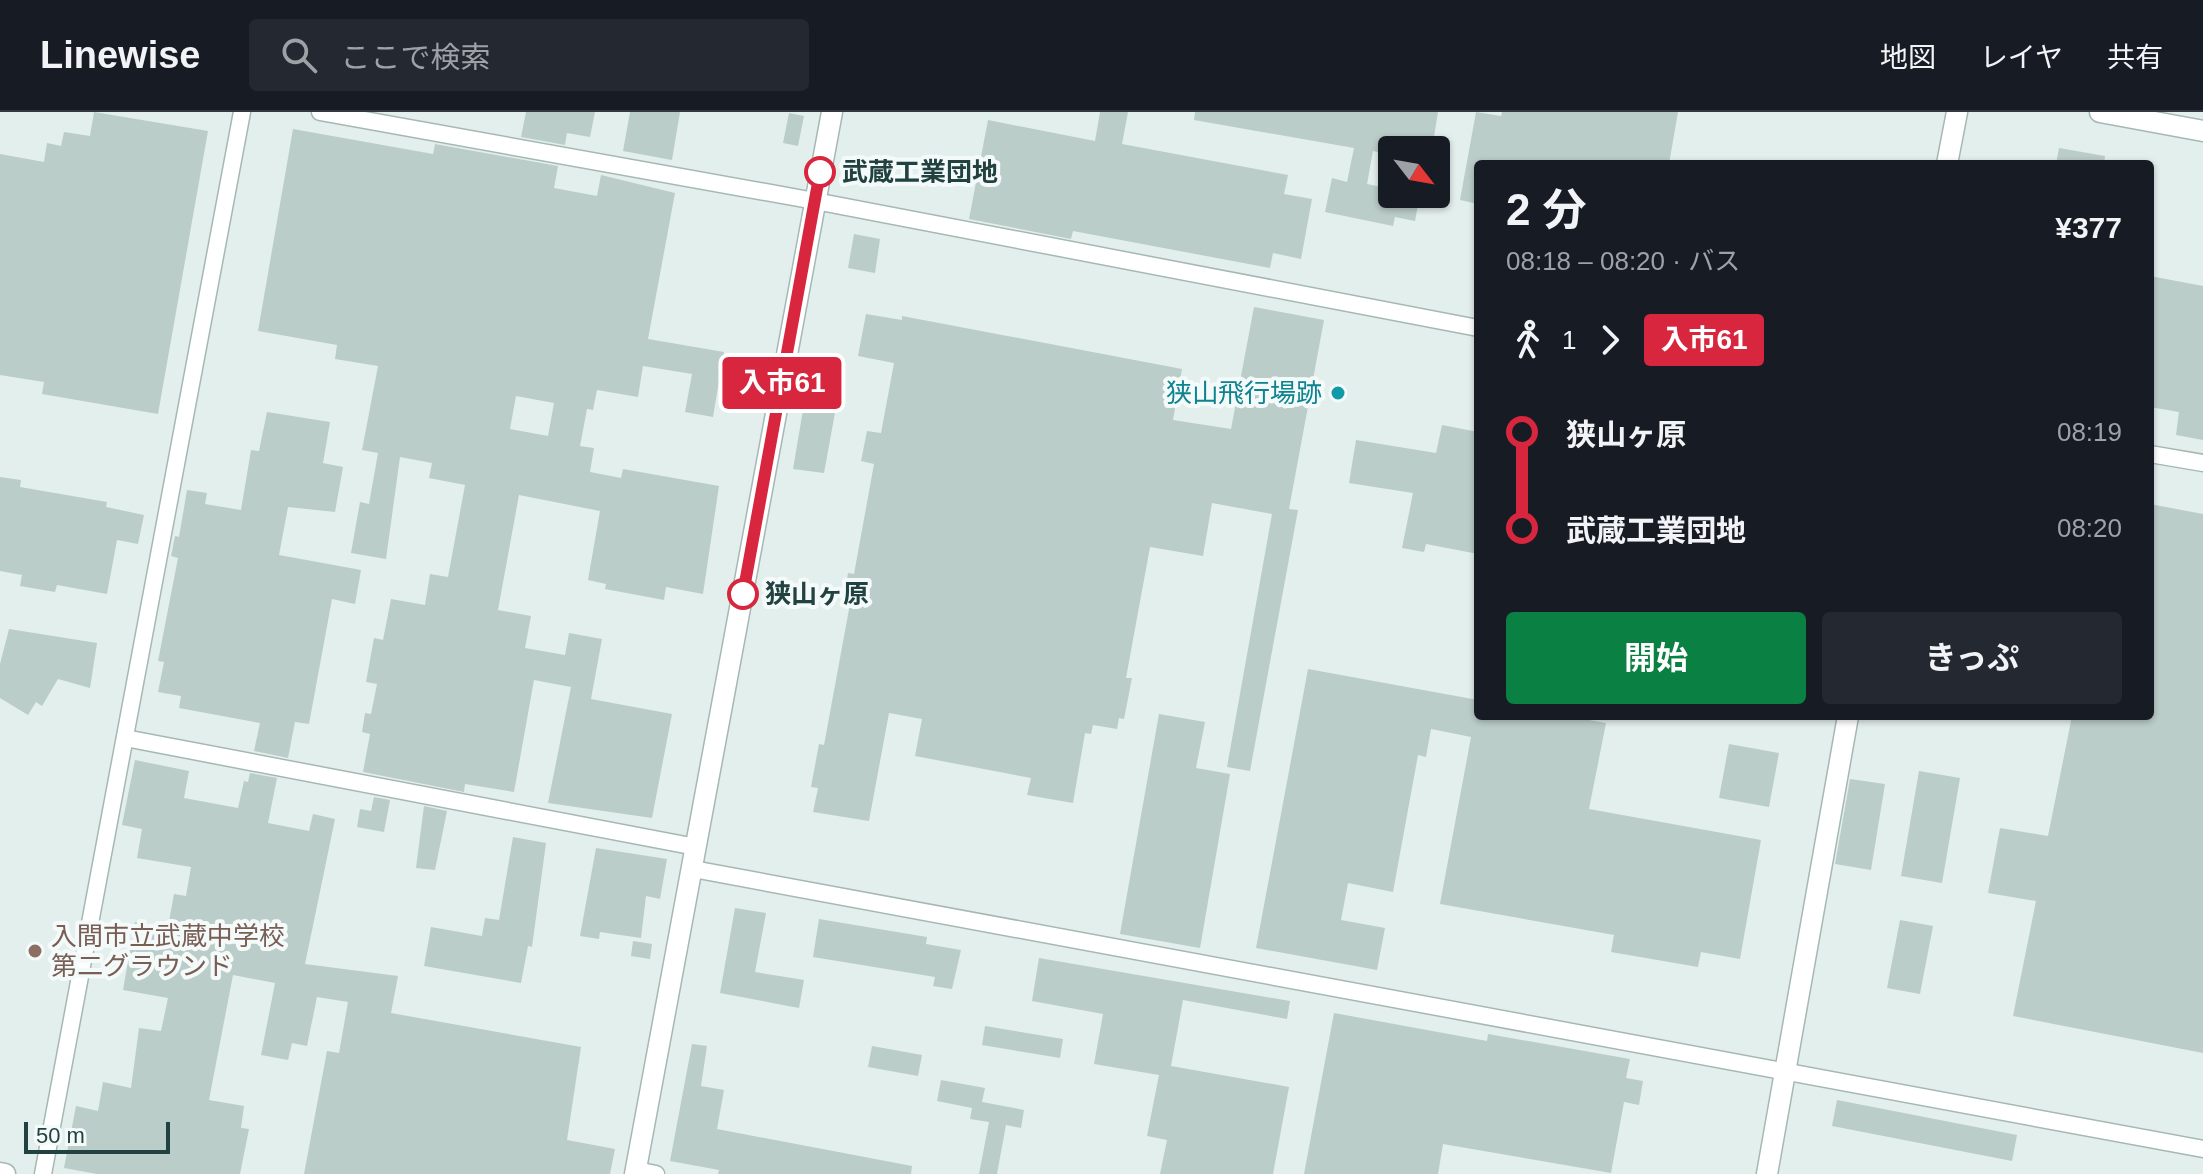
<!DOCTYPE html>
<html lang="ja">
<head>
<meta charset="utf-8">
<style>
  :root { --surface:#171b24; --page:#242831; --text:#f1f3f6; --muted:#9ea1a6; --line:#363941; --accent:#0b8043 }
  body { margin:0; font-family:Arial,"Noto Sans JP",sans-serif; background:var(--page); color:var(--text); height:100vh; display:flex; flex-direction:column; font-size:30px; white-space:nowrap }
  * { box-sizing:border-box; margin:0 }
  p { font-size:26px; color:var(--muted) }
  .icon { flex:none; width:44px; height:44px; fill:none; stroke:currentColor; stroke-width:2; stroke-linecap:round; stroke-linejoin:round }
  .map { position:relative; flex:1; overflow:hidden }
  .panel { position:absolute; left:1474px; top:48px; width:680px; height:560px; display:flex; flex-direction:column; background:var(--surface); border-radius:8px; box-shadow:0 2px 6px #0004 }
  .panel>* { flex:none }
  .badge { padding:0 16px; border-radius:6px; font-size:28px; line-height:52px }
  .needle { width:52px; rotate:121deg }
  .tools { position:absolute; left:1378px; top:24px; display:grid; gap:16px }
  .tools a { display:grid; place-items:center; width:72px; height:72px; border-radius:8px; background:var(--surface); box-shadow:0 2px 6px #0004; font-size:40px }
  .scale { position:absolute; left:24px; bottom:20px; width:146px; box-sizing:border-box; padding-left:8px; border:4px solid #214240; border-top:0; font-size:22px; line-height:28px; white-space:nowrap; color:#214240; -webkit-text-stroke:6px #f4faf9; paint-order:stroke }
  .map>.badge { position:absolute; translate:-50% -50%; box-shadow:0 0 0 4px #fff }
  .legs { display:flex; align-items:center; gap:12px; height:88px; padding:0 32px; font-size:26px }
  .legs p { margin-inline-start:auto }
  .summary { display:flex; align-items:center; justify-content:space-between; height:136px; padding:0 32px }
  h1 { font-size:44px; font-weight:700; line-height:60px }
  .action { display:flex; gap:16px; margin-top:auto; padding:16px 32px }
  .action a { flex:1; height:92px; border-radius:8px; background:var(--accent); color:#fff; font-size:32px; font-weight:700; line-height:92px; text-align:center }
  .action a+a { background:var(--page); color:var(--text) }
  ul { padding:0 32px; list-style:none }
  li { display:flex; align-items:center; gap:28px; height:96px; font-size:30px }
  li i { display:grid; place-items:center; width:12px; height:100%; margin:0 10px; background:currentColor }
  li i::after { content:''; width:20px; height:20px; margin:-10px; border:6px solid; border-radius:50%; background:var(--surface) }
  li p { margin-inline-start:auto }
  li:first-child i { background:linear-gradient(#0000 50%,currentColor 0) }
  li:last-child i { background:linear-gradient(currentColor 50%,#0000 0) }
  header { display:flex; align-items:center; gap:48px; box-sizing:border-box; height:112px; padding:0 40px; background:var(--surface); border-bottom:2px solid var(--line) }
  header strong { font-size:38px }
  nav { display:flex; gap:44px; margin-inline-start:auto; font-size:28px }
  .search { width:560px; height:72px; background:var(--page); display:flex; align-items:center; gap:20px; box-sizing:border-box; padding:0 28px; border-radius:8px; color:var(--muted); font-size:30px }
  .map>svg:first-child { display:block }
  .building { fill:#bbcdc8; fill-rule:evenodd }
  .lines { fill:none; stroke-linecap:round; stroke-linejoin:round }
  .minor-casing { stroke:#a5b8b5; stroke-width:19 }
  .tertiary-casing { stroke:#a5b8b5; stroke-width:23 }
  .minor { stroke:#fff; stroke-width:16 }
  .tertiary { stroke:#fff; stroke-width:20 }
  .line-1-casing { stroke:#fff; stroke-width:18 }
  .line-1 { stroke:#d7263d; stroke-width:12 }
  .stop-1-dot { fill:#fff; stroke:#d7263d; stroke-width:4 }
  .culture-dot { fill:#0f9aa8; stroke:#f4faf9; stroke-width:3 }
  .education-dot { fill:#8d6e63; stroke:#f4faf9; stroke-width:3 }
  .labels { text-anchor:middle; stroke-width:8; stroke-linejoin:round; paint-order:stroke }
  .stop-label { font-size:26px; font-weight:bold; fill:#214240; stroke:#f4faf9; text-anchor:start }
  .culture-label { font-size:26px; fill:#0d838f; stroke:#f4faf9; text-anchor:end }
  .education-label { font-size:26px; fill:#785e54; stroke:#f4faf9; text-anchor:start }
</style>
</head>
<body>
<header>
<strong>Linewise</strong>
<div class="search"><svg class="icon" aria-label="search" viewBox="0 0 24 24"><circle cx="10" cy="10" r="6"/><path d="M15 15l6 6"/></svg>ここで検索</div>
<nav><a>地図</a><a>レイヤ</a><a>共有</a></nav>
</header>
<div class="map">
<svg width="2203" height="1062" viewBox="0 0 2203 1062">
  <rect width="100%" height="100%" fill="#e3efec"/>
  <g class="building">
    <polygon points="94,0 208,19 158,302 42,282 44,270 0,263 0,42 44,50 47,31 61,34 64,20 90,24"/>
    <polygon points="526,0 595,0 590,25 567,21 565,33 521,25"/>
    <polygon points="630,0 680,0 672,48 623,39"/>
    <polygon points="1100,0 1128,0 1122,32 1288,63 1284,82 1312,87 1301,147 1273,141 1270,156 1073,119 1071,127 969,107 988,8 1095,29"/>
    <polygon points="1195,0 1438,0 1432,38 1392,38 1392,43 1373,39 1367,72 1392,77 1392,82 1420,82 1415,109 1395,105 1393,114 1325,100 1332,66 1347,70 1354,36 1194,8"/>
    <polygon points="1476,0 1501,4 1502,0 1678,0 1669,52 1478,52 1478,92 1460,88"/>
    <polygon points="789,1 804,4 798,34 783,31"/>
    <path d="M 293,17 L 433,42 L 435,32 L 558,54 L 554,76 L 597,84 L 601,63 L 675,81 L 648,227 L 724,240 L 713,305 L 685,300 L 692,262 L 643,254 L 638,285 L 597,278 L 593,298 L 587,297 L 580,334 L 594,336 L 590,360 L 621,366 L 623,357 L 719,374 L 703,482 L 666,475 L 664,488 L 605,477 L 606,472 L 588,468 L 600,399 L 519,383 L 498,498 L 531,504 L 525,536 L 565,543 L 569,521 L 602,527 L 591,587 L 672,602 L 652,706 L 548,691 L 571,575 L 534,568 L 514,680 L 465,672 L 464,680 L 363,660 L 370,622 L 362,620 L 365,601 L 371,602 L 377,572 L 366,570 L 374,526 L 383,528 L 391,487 L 425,493 L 430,462 L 448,465 L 465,373 L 429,366 L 432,351 L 400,345 L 386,447 L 351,441 L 360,390 L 369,392 L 378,341 L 362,338 L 378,254 L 335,247 L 337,233 L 258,219 ZM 516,284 L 554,291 L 548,324 L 510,317 Z"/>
    <polygon points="2059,36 2105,44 2104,52 2056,52"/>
    <polygon points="854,122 880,127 875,161 848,156"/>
    <polygon points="2150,164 2203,174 2203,328 2176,323 2179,300 2150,295"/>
    <polygon points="1254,195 1324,208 1289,397 1298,398 1250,659 1227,655 1272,402 1212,391 1203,444 1150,435 1126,566 1132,566 1124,607 1119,606 1117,617 1093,613 1091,622 1085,621 1073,691 1027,683 1031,666 915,644 922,607 889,601 869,709 813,700 818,676 811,675 819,632 824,633 852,481 845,480 848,461 854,462 874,352 861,349 867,319 881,321 894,251 858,244 866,202 902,208 902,204 1182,257 1173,308 1231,317"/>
    <polygon points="825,254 843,257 824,361 793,357 805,286 818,288"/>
    <polygon points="267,300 330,310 323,351 343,355 335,400 288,395 279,443 361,458 355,492 332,487 309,612 295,610 288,646 254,639 260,611 179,596 181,584 158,580 164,550 158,549 178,446 171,444 175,424 179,425 187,378 207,381 205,392 241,398 251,338 259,339"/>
    <polygon points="1442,313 1478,320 1478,442 1426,432 1424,440 1402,436 1413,381 1349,371 1356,328 1436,341"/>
    <polygon points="0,365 21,368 20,375 107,390 106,395 144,403 138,432 117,428 107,482 57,473 55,480 20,474 22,463 0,459"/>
    <polygon points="2150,392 2203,402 2203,941 2013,904 2036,789 1988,781 2000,716 2048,724 2072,604 2150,604"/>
    <polygon points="9,517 97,531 90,576 58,567 42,594 36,590 28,603 0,586 0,552"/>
    <polygon points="1308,557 1478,588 1478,604 1567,604 1606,611 1589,697 1761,728 1740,847 1701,840 1698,855 1611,840 1614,823 1440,792 1471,625 1431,617 1426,645 1418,643 1393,780 1348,771 1341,808 1385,816 1377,858 1256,836"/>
    <polygon points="1159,602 1205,610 1196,656 1230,662 1200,836 1120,822"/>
    <polygon points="1729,632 1779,641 1769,695 1719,686"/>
    <polygon points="135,648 189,659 184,686 238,696 244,669 248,670 250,661 277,666 268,711 309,719 313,702 335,707 305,852 398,864 391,901 581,935 567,1028 615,1037 610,1062 304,1062 327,939 339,941 348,890 317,885 307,934 292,931 288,948 261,943 275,871 233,863 209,988 244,994 241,1016 249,1017 240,1062 97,1062 64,1056 76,994 98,999 103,970 131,976 139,916 161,919 168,886 123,878 135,810 168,815 174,782 186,784 191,755 137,746 142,717 122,713"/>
    <polygon points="1919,659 1960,666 1942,771 1901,764"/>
    <polygon points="1850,667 1885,672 1871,758 1835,752"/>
    <polygon points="374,685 390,688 384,720 357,715 360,697 371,699"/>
    <polygon points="424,694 447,699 435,758 416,756"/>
    <polygon points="513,725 546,731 532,835 528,834 521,871 424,854 431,815 482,824 485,806 499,808"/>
    <polygon points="596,736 667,747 660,787 646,784 641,826 600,820 599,827 580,824"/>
    <polygon points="735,796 766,801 755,860 804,868 799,896 720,881"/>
    <polygon points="819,807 927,825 926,832 961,838 952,877 933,874 935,865 813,845"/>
    <polygon points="1900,808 1933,814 1920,882 1887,876"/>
    <polygon points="633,829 652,832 650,847 631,844"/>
    <polygon points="1039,846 1290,889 1287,907 1183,888 1171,954 1289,975 1273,1062 1160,1062 1167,1028 1147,1024 1159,963 1094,952 1103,902 1032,889"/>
    <polygon points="1334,901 1487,929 1488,922 1630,947 1626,966 1643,969 1639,993 1624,990 1611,1061 1443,1032 1438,1062 1304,1062"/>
    <polygon points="985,914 1063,927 1060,946 982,933"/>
    <polygon points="692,932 707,934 701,974 724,978 717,1017 912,1054 911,1062 718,1062 719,1058 670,1049"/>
    <polygon points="872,934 922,943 918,964 868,955"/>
    <polygon points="941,968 985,976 982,990 1024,998 1021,1016 1006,1013 997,1062 979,1062 989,1010 970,1007 972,996 937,989"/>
    <polygon points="1837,988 2017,1023 2012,1049 1832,1014"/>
  </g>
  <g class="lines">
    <defs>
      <g id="minor">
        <polyline points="320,0 815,89 1478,216"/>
        <polyline points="2150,342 2203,351"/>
        <polyline points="125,626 696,735"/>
        <polyline points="693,757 2203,1037"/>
        <polyline points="636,1058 656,1062"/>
        <polyline points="43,1062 242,0"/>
      </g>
      <g id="tertiary">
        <polyline points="2100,0 2203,19"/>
        <polyline points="1947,52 1957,0"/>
        <polyline points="0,1061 5,1062"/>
        <polyline points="635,1062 832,0"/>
        <polyline points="1767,1062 1848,604"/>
      </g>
    </defs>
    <use href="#minor" class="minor-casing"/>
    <use href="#tertiary" class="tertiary-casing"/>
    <use href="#minor" class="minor"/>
    <use href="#tertiary" class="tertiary"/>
  </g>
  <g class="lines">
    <defs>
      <polyline id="line-1" points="743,482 820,60"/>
    </defs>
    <use href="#line-1" class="line-1-casing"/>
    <use href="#line-1" class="line-1"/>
  </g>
  <g class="stop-1-dot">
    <circle cx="820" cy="60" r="14"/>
    <circle cx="743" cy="482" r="14"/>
  </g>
  <circle class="culture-dot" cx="1338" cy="281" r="8"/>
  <circle class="education-dot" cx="35" cy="839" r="8"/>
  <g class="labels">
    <g class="stop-label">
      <text x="842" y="69">武蔵工業団地</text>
      <text x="765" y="491">狭山ヶ原</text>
    </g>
    <g class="culture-label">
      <text x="1322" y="290">狭山飛行場跡</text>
    </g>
    <g class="education-label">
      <text x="51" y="833">入間市立武蔵中学校<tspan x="51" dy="30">第二グラウンド</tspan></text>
    </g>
  </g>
</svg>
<div class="tools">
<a><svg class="needle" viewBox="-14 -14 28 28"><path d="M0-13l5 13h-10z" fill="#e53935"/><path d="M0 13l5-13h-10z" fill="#9ea1a6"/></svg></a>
</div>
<div class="scale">50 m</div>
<b class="badge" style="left:782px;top:271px;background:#d7263d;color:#fff">入市61</b>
<section class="panel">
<div class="summary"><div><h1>2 分</h1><p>08:18 – 08:20 · バス</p></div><b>¥377</b></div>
<div class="legs"><svg class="icon" aria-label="walk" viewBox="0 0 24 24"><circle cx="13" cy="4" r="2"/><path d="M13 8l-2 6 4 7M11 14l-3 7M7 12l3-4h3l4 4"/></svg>1<svg class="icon" aria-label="forward" viewBox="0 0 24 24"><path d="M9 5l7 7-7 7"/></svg><b class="badge" style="background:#d7263d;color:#fff">入市61</b></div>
<ul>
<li><i style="color:#d7263d"></i><b>狭山ヶ原</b><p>08:19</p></li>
<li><i style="color:#d7263d"></i><b>武蔵工業団地</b><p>08:20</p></li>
</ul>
<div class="action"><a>開始</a><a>きっぷ</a></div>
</section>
</div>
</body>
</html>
